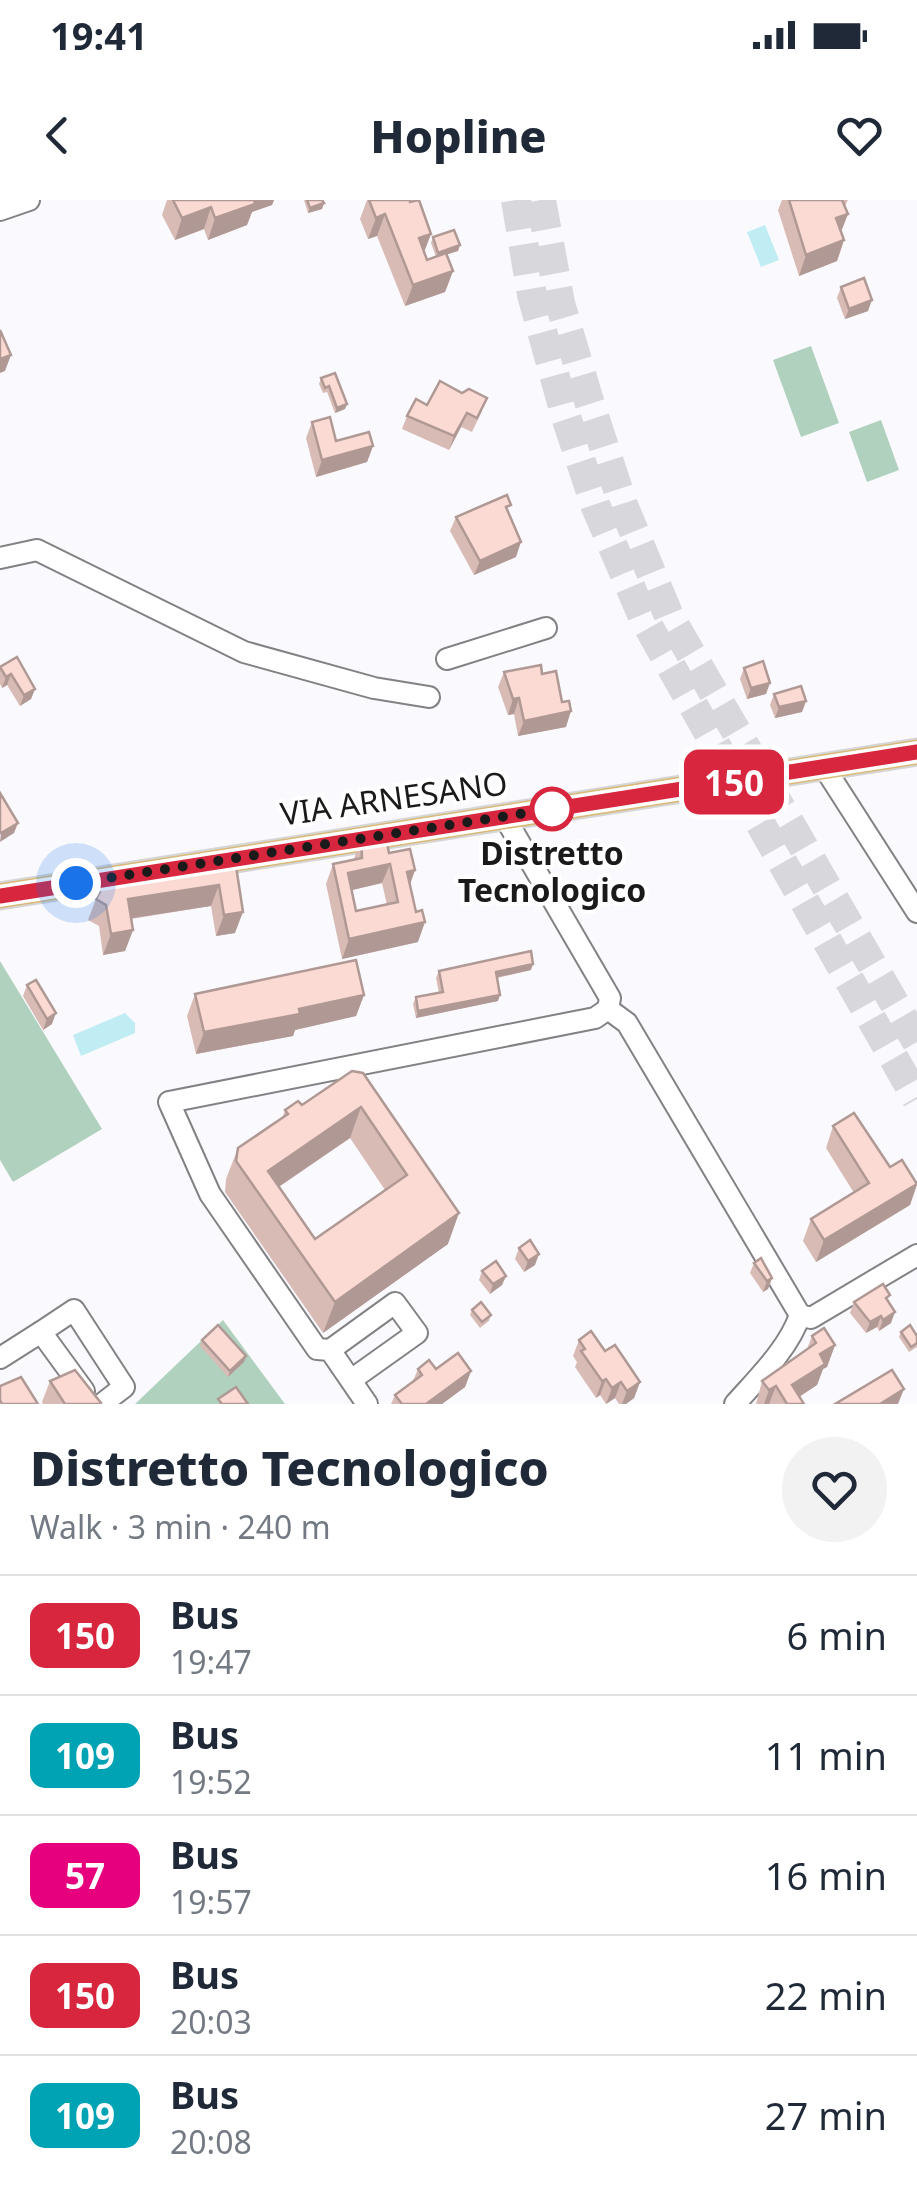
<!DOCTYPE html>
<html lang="en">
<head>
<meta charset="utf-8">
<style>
  :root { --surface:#fff; --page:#f2f2f3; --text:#1f2937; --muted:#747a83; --line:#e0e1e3 }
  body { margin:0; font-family:"Noto Sans",sans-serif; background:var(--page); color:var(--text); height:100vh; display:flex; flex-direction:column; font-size:38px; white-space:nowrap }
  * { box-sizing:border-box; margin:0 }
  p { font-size:32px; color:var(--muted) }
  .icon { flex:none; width:55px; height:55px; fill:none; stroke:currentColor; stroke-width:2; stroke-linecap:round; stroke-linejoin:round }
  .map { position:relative; height:1204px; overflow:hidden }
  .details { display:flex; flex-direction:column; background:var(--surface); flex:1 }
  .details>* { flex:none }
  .badge { padding:0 20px; border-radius:15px; font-size:35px; line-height:65px }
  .you { position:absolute; width:50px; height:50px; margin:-25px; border:8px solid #fff; border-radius:50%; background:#1a73e8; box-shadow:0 0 0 15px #1a73e833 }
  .map>.badge { position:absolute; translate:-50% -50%; box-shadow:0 0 0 5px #fff }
  .round { display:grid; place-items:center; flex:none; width:105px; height:105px; border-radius:52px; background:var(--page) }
  .overview { display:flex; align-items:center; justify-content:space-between; height:170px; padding:0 30px }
  h1 { font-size:48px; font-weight:800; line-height:75px }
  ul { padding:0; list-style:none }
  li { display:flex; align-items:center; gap:30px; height:120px; padding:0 30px; border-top:2px solid var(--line) }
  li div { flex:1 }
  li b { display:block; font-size:38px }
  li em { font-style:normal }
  li .badge { min-width:110px; font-weight:700; text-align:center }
  .status { display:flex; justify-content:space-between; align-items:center; height:70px; padding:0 50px; background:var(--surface); direction:ltr }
  .status svg { height:28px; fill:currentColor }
  header { display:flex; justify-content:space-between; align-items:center; height:130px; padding:0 30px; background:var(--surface); font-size:45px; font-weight:800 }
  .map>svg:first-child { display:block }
  .green { fill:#b1d1bf }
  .water { fill:#bfedf3 }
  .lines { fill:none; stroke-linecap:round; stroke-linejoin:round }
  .highway-tunnel { stroke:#d8d8dc; stroke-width:30; stroke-dasharray:30 15; stroke-linecap:butt }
  .minor-casing { stroke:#828285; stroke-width:24 }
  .major-casing { stroke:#d6d6d6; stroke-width:29 }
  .minor { stroke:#fff; stroke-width:20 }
  .major { stroke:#d9b976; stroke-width:25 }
  .wall { fill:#d9bbb6; fill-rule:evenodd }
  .shaded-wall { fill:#b09994 }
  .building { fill:#fcdad4; stroke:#b09994; stroke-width:2.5; fill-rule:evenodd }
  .line-casing { stroke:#fff; stroke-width:22 }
  .line { stroke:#d7263d; stroke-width:15 }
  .walk { stroke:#1a1a1b; stroke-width:10; stroke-dasharray:0 18 }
  .stop-dot { fill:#fff; stroke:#d7263d; stroke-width:5 }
  .labels { text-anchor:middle; stroke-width:8; stroke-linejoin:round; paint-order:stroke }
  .street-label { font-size:32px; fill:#1a1a1b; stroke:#fff }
  .stop-label { font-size:32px; font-weight:bold; fill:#1a1a1b; stroke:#fff }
</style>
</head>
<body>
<div class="status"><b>19:41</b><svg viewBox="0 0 49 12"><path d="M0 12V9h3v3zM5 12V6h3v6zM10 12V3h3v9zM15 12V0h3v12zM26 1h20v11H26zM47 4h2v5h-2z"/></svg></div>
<header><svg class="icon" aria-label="back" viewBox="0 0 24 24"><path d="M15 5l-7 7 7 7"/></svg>Hopline<svg class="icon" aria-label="heart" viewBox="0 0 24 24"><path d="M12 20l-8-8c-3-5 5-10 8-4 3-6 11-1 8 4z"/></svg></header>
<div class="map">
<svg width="917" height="1204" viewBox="0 0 917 1204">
  <rect width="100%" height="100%" fill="#fafafe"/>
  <g class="green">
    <polygon points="811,146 839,223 801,237 773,160"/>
    <polygon points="881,220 899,270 867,282 849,232"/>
    <polygon points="0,761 102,929 13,982 0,960"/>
    <polygon points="223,1120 285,1204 135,1204"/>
  </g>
  <g class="water">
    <polygon points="765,25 779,60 761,67 747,32"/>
    <polygon points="125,813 135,823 135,833 81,856 73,835"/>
  </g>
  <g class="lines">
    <g class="highway-tunnel">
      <polyline points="516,0 532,95 566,217 596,307 644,419 917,899"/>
      <polyline points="541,0 560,103 589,201 623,305 669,416 917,842"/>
    </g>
    <defs>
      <g id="minor">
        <polyline points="0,10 29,0"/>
        <polyline points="0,358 37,350 244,452 374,488 429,497"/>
        <polyline points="447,459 546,428"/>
        <polyline points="824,567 917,712"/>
        <polyline points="608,809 627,823 800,1115 811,1118 917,1055"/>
        <polyline points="41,1132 74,1110 124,1187 102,1204"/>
        <polyline points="330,1150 395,1103 417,1133 351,1180"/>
        <polyline points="0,1158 41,1132 84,1191"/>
        <polyline points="367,1204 330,1150 317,1149 210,994 169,902 595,818 608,809 610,798 504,616"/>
        <path d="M 735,1204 C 758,1178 789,1148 800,1115"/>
      </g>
      <polyline id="major" points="0,696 917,552"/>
    </defs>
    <use href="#minor" class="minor-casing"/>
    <use href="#major" class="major-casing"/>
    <use href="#minor" class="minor"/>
    <use href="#major" class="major"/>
  </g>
  <g class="wall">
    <polygon points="167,0 274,0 272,5 252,12 247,25 208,40 204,29 175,40 162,15"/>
    <polygon points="304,0 322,0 324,3 322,9 308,13"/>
    <polygon points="367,0 410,0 431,34 424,51 427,60 436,57 431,43 433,37 460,45 458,51 447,54 453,71 445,92 405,106 377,36 368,39 360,19"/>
    <polygon points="782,0 848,0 845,6 848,14 841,32 844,40 837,61 799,76 778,10"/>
    <polygon points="841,87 868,111 845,119 837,98"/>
    <polygon points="321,178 347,204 345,209 335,213 327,192 323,193 319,184"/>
    <polygon points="427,205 482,211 472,232 461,227 449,250 402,229 407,216"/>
    <polygon points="312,222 336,241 373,246 367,262 316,277 306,238"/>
    <polygon points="456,317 516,357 474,375 450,331"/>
    <polygon points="0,467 35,489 31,499 20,506 7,485 2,488 0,484"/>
    <polygon points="744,468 766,494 747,499 740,479"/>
    <polygon points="504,472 542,474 566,527 518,536 514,514 508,515 498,487"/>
    <polygon points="774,494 806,501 802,512 775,518 770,505"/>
    <path d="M 361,637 L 415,670 L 410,684 L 418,742 L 342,759 L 326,684 L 333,664 L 354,659 ZM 382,683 L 387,705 L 356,711 L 351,690 Z"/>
    <polygon points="236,666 235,733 216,736 211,706 131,719 133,730 125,751 103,755 99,726 88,720 96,699"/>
    <polygon points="531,770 497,778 498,801 416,818 413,804 416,797 439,793 436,778 439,771"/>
    <polygon points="27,785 52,824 43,830 23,796"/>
    <polygon points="195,794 364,795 356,816 295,830 293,836 196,854 187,816"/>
    <path d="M 352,871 L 448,1044 L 323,1133 L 225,992 L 226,979 L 238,948 L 282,919 L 285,910 L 302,905 ZM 350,938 L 385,990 L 315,1039 L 279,987 Z"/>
    <polygon points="833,926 890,967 917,983 917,985 910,1005 816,1062 803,1041 811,1019 854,993 826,948"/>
    <polygon points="519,1048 535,1065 524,1072 515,1059"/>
    <polygon points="754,1063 772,1078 768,1089 763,1092 750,1073"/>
    <polygon points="482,1071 506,1076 502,1085 490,1094 479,1080"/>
    <polygon points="888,1101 891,1123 879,1131 877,1127 866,1133 850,1113 854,1102"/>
    <polygon points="472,1110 491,1115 489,1121 480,1128 470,1115"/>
    <polygon points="901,1132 917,1136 917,1147 909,1152 899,1137"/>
    <polygon points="812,1136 835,1145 827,1167 823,1169 817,1185 799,1197 804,1204 756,1204 762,1181 807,1149"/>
    <polygon points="202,1140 244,1162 228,1177 200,1146"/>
    <polygon points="579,1140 605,1151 640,1182 634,1198 626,1204 619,1204 615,1198 606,1204 600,1195 596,1198 575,1167 577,1162 573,1156"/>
    <polygon points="418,1169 471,1171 465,1187 442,1204 391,1204 395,1195 413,1181"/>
    <polygon points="50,1181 101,1204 43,1204 42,1202"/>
  </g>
  <g class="shaded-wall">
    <polygon points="249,0 274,0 272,5 252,12 247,25 208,40 215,18"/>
    <polygon points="324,3 322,9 308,13 310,8"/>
    <polygon points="211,7 204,29 175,40 182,18"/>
    <polygon points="385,14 377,36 368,39 376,18"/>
    <polygon points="848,14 840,34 836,18"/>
    <polygon points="431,34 423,55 419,38"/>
    <polygon points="844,40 837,61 799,76 806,55"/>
    <polygon points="460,45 458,51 436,58 438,53"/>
    <polygon points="453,71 445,92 405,106 413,85"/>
    <polygon points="872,100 868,111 845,119 849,109"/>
    <polygon points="11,155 5,171 0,173 0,159"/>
    <polygon points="347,204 345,209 335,213 337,208"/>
    <polygon points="467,213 461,227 449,250 454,236"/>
    <polygon points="373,246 367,262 316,277 322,260"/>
    <polygon points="521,342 516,357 474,375 480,361"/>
    <polygon points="11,474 7,485 2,488 6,477"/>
    <polygon points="770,483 766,494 747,499 751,488"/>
    <polygon points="35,489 31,499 20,506 24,495"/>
    <polygon points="519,498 514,514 508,515 513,499"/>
    <polygon points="806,501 802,512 775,518 779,507"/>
    <polygon points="571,511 566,527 518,536 524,521"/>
    <polygon points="18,623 14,633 0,642 1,633"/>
    <polygon points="390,664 382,683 340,693 348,673"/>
    <polygon points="415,670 408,690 407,672"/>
    <polygon points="219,685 211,706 120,720 128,699"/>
    <polygon points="243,712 235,733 216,736 224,715"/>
    <polygon points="425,722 418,742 342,759 349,739"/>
    <polygon points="133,730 125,751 103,755 111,734"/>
    <polygon points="533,764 531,770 494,778 496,772"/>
    <polygon points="364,795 356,816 295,830 293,836 196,854 204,832"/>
    <polygon points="500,795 498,801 416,818 418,811"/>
    <polygon points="56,813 52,824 43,830 47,819"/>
    <polygon points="361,907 350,938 262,998 268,971"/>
    <polygon points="917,984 910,1005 816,1062 824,1040"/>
    <polygon points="459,1013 448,1044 323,1133 335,1102"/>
    <polygon points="539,1054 535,1065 524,1072 528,1061"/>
    <polygon points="506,1076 502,1085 490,1094 493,1084"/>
    <polygon points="772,1078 768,1089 763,1092 767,1081"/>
    <polygon points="895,1112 891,1123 879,1131 883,1120"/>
    <polygon points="881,1116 877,1127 866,1133 870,1122"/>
    <polygon points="835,1145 827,1167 823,1169 817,1185 788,1204 792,1185 820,1154"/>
    <polygon points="246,1156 244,1162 228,1177 230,1171"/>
    <polygon points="471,1171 465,1187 442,1204 426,1204"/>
    <polygon points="606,1179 600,1195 596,1198 602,1181"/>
    <polygon points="621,1182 615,1198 606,1204 612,1188"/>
    <polygon points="640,1182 634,1198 626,1204 622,1204 627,1191"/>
    <polygon points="776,1186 769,1204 764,1204 769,1190"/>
    <polygon points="904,1189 898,1204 880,1204"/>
  </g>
  <g class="building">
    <polygon points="173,0 254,0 255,4 215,18 211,7 182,18"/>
    <polygon points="307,0 322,0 324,3 310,8"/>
    <polygon points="369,0 410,0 410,2 419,0 431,34 419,38 427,60 446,53 453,71 413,85 385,14 376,18"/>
    <polygon points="789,0 842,0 848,14 836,18 844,40 806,55"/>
    <polygon points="454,30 460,45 438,53 433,37"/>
    <polygon points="864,78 872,100 849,109 841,87"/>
    <polygon points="0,130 11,155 0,159"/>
    <polygon points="335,173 347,204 337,208 329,186 325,188 321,178"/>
    <polygon points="440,181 462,193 469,189 487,198 477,218 467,213 454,236 407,216 416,199 427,205"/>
    <polygon points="330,217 336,241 369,232 373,246 322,260 312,222"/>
    <polygon points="507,295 511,305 506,307 521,342 480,361 456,317"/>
    <polygon points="17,457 35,489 24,495 11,474 6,477 0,467"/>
    <polygon points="763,461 770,483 751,488 744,468"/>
    <polygon points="541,465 542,474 556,471 562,502 569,501 571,511 524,521 519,498 513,499 504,472"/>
    <polygon points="801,486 806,501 779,507 774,494"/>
    <polygon points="0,593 18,623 1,633 0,632"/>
    <path d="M 385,633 L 389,653 L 410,649 L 415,670 L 407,672 L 416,712 L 422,710 L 425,722 L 349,739 L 333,664 L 362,658 L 361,637 ZM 390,664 L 398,702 L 356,711 L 348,673 Z"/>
    <polygon points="236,666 243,712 224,715 219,685 128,699 133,730 111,734 106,705 96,699 102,688"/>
    <polygon points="531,751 533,764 496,772 500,795 418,811 416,797 443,792 439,771"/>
    <polygon points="356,760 364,795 299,809 300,814 204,832 195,794"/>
    <polygon points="36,780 56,813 47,819 27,785"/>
    <path d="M 352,871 L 363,873 L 459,1013 L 335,1102 L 236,961 L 238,948 L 288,914 L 285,910 L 298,901 L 302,905 ZM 361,907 L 407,975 L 315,1039 L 268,971 Z"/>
    <polygon points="854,913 890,967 902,960 917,984 824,1040 811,1019 869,983 833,926"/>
    <polygon points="530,1040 539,1054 528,1061 519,1048"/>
    <polygon points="761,1058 772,1078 767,1081 754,1063"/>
    <polygon points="496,1061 506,1076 493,1084 482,1071"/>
    <polygon points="883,1084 890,1095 886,1098 895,1112 883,1120 881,1116 870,1122 854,1102"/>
    <polygon points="481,1102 491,1115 482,1122 472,1110"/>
    <polygon points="218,1125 246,1156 230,1171 202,1140"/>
    <polygon points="910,1125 917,1136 917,1143 911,1147 901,1132"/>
    <polygon points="824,1128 835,1145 820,1154 825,1164 792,1185 804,1204 787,1204 776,1186 769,1190 762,1181 816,1143 812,1136"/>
    <polygon points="591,1131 605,1151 615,1145 640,1182 627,1191 621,1182 612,1188 606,1179 602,1181 581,1151 585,1149 579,1140"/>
    <polygon points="458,1153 471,1171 426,1204 402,1204 395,1195 422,1175 418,1169 429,1160 436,1169"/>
    <polygon points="75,1170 101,1203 101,1204 65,1204 50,1181"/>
    <polygon points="892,1170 904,1189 880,1204 835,1204"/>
    <polygon points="21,1177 38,1204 2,1204 0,1200 0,1186"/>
    <polygon points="236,1187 248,1204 222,1204 218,1199"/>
  </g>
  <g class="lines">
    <defs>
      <polyline id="line" points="0,696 917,552"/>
    </defs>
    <use href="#line" class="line-casing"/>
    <use href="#line" class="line"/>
    <polyline class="walk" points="76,683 552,609"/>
  </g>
  <circle class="stop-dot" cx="552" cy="609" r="20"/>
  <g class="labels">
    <g class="street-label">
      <text transform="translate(394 599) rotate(-8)" y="11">VIA ARNESANO</text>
    </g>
    <g class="stop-label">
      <text x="552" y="665">Distretto<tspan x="552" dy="37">Tecnologico</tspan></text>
    </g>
  </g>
</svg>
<div class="you" style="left:76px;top:683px"></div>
<b class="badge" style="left:734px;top:582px;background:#d7263d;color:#fff">150</b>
</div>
<section class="details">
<div class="overview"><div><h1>Distretto Tecnologico</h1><p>Walk · 3 min · 240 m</p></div><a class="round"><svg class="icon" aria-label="heart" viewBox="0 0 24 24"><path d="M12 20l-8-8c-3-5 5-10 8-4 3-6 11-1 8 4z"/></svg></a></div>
<ul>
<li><span class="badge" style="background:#d7263d;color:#fff">150</span><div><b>Bus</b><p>19:47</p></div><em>6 min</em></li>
<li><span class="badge" style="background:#00a3b4;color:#fff">109</span><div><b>Bus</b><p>19:52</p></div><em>11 min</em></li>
<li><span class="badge" style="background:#e6007e;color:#fff">57</span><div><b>Bus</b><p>19:57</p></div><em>16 min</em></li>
<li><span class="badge" style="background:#d7263d;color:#fff">150</span><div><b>Bus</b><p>20:03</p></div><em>22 min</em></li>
<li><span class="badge" style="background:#00a3b4;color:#fff">109</span><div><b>Bus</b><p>20:08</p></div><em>27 min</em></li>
</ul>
</section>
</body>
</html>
